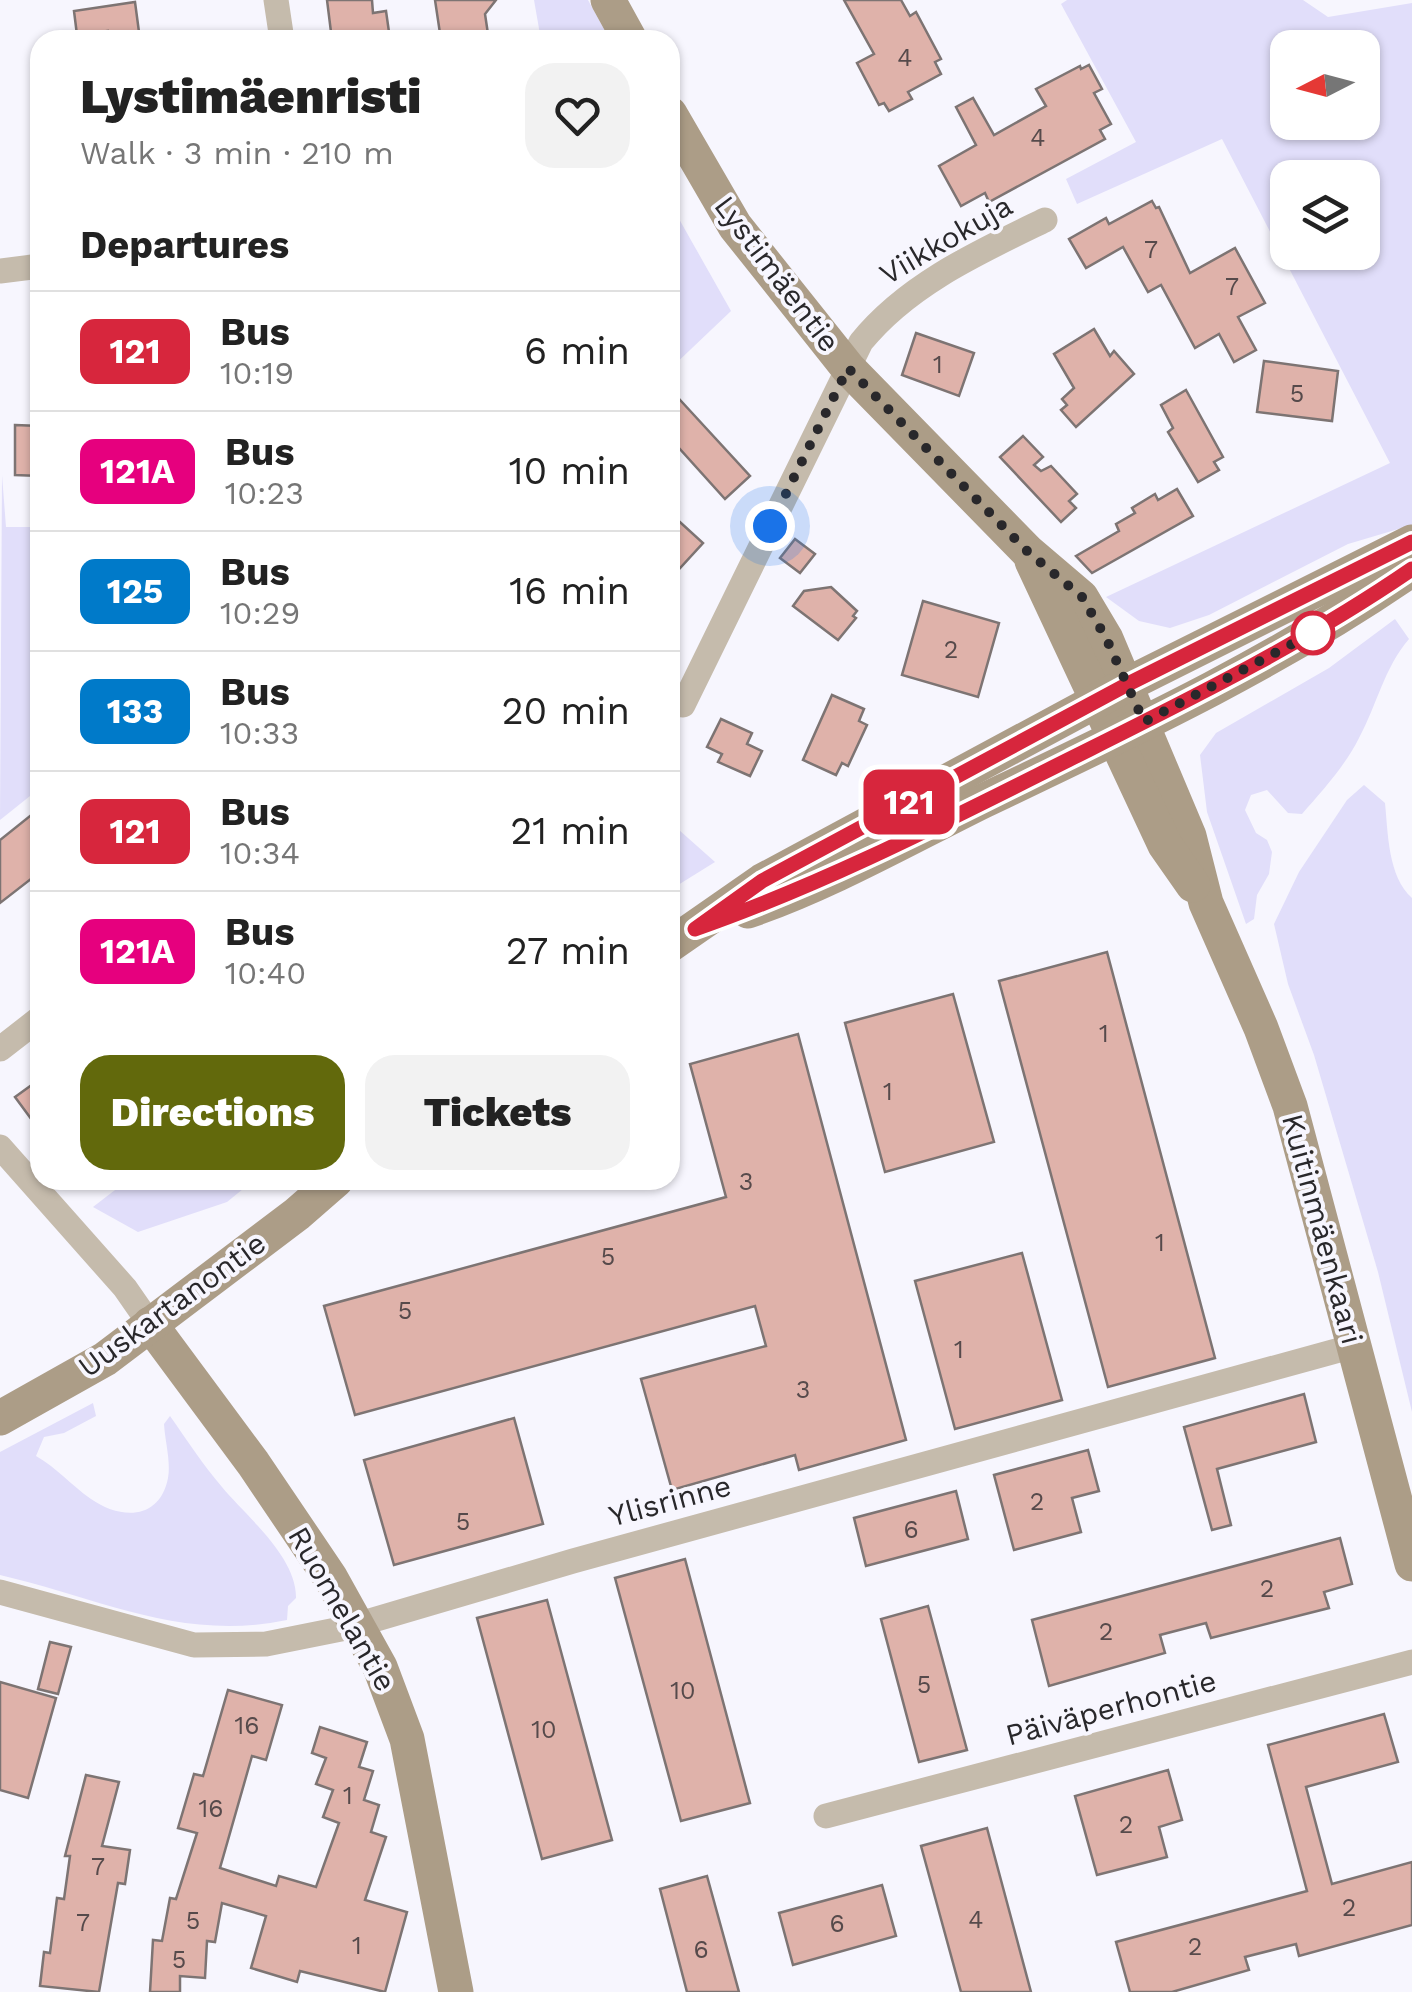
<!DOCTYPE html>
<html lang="en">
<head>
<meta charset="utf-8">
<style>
  :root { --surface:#fff; --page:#f2f2f2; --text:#222; --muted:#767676; --line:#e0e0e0; --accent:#62690c }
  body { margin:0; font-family:"Work Sans",sans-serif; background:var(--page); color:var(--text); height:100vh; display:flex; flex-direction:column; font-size:38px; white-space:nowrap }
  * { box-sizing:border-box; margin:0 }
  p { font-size:32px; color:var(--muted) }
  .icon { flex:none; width:55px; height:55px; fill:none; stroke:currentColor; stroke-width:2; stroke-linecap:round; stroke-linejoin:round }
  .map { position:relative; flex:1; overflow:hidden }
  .sheet { position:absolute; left:30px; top:30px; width:650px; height:1160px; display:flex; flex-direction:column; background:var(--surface); border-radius:30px; box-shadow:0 2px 8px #0004 }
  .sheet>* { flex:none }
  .badge { padding:0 20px; border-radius:15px; font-size:35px; line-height:65px }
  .needle { width:65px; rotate:264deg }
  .tools { position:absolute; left:1270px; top:30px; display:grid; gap:20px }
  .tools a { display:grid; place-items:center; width:110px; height:110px; border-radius:20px; background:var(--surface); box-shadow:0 2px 8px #0004; font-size:50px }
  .you { position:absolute; width:50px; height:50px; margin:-25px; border:8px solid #fff; border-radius:50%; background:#1a73e8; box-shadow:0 0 0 15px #1a73e833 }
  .map>.badge { position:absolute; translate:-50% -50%; box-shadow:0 0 0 5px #fff }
  h2 { padding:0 50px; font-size:38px; line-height:90px }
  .round { display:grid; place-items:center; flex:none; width:105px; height:105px; border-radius:30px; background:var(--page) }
  .headline { display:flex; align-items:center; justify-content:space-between; height:170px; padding:0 50px }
  h1 { font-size:48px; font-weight:800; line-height:75px }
  .button { display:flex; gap:20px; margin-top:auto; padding:20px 50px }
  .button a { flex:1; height:115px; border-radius:30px; background:var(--accent); color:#fff; font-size:40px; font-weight:800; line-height:115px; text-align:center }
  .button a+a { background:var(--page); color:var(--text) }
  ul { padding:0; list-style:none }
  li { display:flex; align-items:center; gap:30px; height:120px; padding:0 50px; border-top:2px solid var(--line) }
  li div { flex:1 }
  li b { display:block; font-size:38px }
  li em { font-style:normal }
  li .badge { min-width:110px; font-weight:700; text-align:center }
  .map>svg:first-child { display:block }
  .green { fill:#e1defa; fill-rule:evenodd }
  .building { fill:#dfb2aa; stroke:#7d7473; stroke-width:2.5 }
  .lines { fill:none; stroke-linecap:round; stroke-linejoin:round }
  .street { stroke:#c5bbac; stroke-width:25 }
  .secondary { stroke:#ac9d87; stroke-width:35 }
  .line-casing { stroke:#fff; stroke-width:22 }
  .line { stroke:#d7263d; stroke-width:15 }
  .walk { stroke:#29282b; stroke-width:10; stroke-dasharray:0 18 }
  .stop-dot { fill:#fff; stroke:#d7263d; stroke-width:5 }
  .labels { text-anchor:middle; stroke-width:8; stroke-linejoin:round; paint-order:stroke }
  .number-label { font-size:25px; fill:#564a4b }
  .street-label { font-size:30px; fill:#29282b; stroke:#f7f6fe }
</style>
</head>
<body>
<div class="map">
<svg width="1412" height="1992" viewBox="0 0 1412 1992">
  <rect width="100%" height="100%" fill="#f7f6fe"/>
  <g class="green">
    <polygon points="534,0 588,0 610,40 541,40"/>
    <path d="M 1067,0 L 1303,0 L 1328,17 L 1412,3 L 1412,525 L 1348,544 L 1209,615 L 1170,628 L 1139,621 L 1106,597 L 1390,463 L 1222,139 L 1077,204 L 1066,179 L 1136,142 L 1061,4 ZM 1288,48 L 1362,48 L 1362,122 L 1288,122 ZM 1288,178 L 1362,178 L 1362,252 L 1288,252 Z"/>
    <polygon points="670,203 731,311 670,369"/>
    <polygon points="2,475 6,527 40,527 40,788 0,820"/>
    <path d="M 1395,619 L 1409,639 C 1384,668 1377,705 1359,738 C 1345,766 1322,791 1302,814 L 1288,813 L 1267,790 L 1251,795 L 1245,810 L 1256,833 L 1267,840 L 1272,852 L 1269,874 L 1257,895 L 1254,919 L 1246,924 L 1207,812 L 1200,755 L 1216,733 L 1329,668 Z"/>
    <path d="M 1364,785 L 1385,803 C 1388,833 1388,877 1412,898 L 1412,1412 L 1378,1272 L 1314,1055 L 1288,984 L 1274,924 L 1299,872 L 1347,800 Z"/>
    <polygon points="670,822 715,862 670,890"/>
    <polygon points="128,1180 254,1180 227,1202 138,1232 93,1207"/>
    <path d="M 93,1403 L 96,1416 L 64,1433 L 44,1437 L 36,1456 C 57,1468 71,1485 91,1499 C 121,1520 160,1520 168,1478 C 171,1462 165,1441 164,1424 L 170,1416 C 187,1440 203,1465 222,1487 C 246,1516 297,1557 296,1598 L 288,1606 L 287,1620 C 182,1642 99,1598 0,1575 L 0,1452 Z"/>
  </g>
  <g class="building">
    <polygon points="327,0 372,0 373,13 386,11 389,32 332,40"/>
    <polygon points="435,0 496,0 485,14 488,34 478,35 479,40 441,40"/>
    <polygon points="844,0 901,0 910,16 916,12 941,59 935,62 941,74 908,92 912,99 889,111 884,103 879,105 857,63 874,54"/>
    <polygon points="135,2 139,32 109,36 108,31 77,35 74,11"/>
    <polygon points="1089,65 1102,89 1094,93 1111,124 1100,130 1105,139 989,202 985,193 961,206 939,166 976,145 956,107 973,98 994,135 1046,106 1036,89 1080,66 1081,69"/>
    <polygon points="1152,201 1156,208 1159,207 1190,273 1235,248 1265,303 1238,317 1256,350 1234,362 1219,334 1195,348 1161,285 1148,292 1123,247 1086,268 1069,239 1106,218 1109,224"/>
    <polygon points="1094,329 1110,356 1114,351 1134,374 1076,427 1061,410 1067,405 1062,399 1074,388 1054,354"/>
    <polygon points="916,333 974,353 959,396 902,375"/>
    <polygon points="1264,361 1338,371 1332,421 1257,412"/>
    <polygon points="670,389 750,476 725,499 670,438"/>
    <polygon points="1186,390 1223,457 1214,462 1219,470 1198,482 1168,432 1173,428 1161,405"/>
    <polygon points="15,425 40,426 40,476 15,475"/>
    <polygon points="1023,436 1043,457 1034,465 1041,471 1051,466 1077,494 1069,501 1076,508 1061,522 1000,457"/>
    <polygon points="1177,489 1193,516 1092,573 1076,556 1119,531 1116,524 1135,513 1132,508 1155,494 1158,500"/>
    <polygon points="670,513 703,543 670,579"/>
    <polygon points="795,539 815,554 800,573 780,558"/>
    <polygon points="831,587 857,611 853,616 856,618 838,640 793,606 804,591"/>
    <polygon points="923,601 999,623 978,697 902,675"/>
    <polygon points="832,695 864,709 859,721 867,725 848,766 842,763 836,775 803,760"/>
    <polygon points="721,719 752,733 747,744 762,751 750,776 718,762 722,754 707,747"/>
    <polygon points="40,808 40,872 0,903 0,840"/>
    <polygon points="1107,952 1215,1358 1108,1387 999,981"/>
    <polygon points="953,994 994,1142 885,1172 845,1023"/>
    <polygon points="798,1034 906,1440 799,1470 795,1455 672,1490 641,1379 766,1346 755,1306 355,1415 324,1306 726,1197 690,1064"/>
    <polygon points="40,1079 40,1131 15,1097"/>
    <polygon points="1022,1253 1062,1400 955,1429 915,1281"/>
    <polygon points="1304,1394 1316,1442 1217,1469 1231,1525 1212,1530 1184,1427"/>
    <polygon points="514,1418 543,1524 394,1565 364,1460"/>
    <polygon points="1088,1450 1099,1491 1072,1498 1081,1532 1014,1550 994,1475"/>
    <polygon points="956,1491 968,1539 866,1566 854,1518"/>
    <polygon points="1340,1538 1352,1584 1324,1592 1329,1608 1211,1638 1206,1623 1160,1635 1165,1653 1049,1686 1032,1620"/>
    <polygon points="685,1559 750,1803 681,1821 615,1578"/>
    <polygon points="547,1600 612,1840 542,1859 477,1618"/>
    <polygon points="928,1606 967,1750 919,1762 881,1619"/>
    <polygon points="50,1642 71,1647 58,1694 38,1689"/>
    <polygon points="0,1682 56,1698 28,1798 0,1790"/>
    <polygon points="228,1690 282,1705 266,1760 252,1756 220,1868 276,1886 279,1876 316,1887 339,1823 323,1817 333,1790 316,1784 326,1758 312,1753 320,1727 367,1742 359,1767 373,1771 364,1800 379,1805 371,1832 386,1837 365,1900 407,1912 385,1992 300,1971 297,1982 251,1968 266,1916 222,1903 215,1942 207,1941 205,1978 180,1976 180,1992 150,1992 153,1940 162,1941 170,1898 176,1899 197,1833 178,1828 194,1774 203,1776"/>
    <polygon points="1384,1714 1398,1762 1306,1787 1332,1884 1412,1862 1412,1925 1299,1956 1296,1944 1245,1957 1249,1970 1172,1992 1130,1992 1116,1942 1307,1891 1268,1745"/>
    <polygon points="1168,1770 1182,1820 1159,1827 1167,1857 1097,1875 1075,1796"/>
    <polygon points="86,1775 119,1782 102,1846 130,1850 125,1884 118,1883 99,1992 40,1986 44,1952 50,1953 57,1898 64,1899 70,1856 65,1856"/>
    <polygon points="987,1828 1031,1992 961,1992 921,1846"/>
    <polygon points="707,1876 739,1992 687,1992 660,1889"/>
    <polygon points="882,1885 896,1936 793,1965 779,1913"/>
  </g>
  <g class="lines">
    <g class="street">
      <polyline points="276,0 282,40"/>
      <polyline points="0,271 40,266"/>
      <path d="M 683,705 L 861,342 C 908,284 979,252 1045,220"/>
      <polyline points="0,1049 40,1018"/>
      <polyline points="0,1147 125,1288 150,1324"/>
      <polyline points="0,1592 194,1645 266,1644 346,1628 573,1561 1354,1346"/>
      <polyline points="826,1816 1412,1662"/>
    </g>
    <g class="secondary">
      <polyline points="608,0 630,40"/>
      <polyline points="670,114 735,226 848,368 1027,551 1081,597 1106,639 1189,836 1206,903 1261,1028 1290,1106 1412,1564"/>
      <polyline points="1032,561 1165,845 1193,885"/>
      <path d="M 748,911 C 829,883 906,839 983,801 C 1130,731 1278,662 1412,569"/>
      <polyline points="670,945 762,881 1128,684 1412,542"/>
      <polyline points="150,1324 253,1463 330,1577 380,1667 407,1739 456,1992"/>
      <polyline points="0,1418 105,1359 297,1214 336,1180"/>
    </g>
  </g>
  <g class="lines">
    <defs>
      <path id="line" d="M 1412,542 L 1128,684 L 762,881 L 695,929 C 824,884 946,821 1068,760 C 1186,701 1303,644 1412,569"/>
    </defs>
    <use href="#line" class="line-casing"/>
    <use href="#line" class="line"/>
    <polyline class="walk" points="770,526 848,368 1027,551 1082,597 1106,638 1144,722 1313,633"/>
  </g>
  <circle class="stop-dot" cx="1313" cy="633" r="20"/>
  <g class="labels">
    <g class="number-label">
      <text x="905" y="66">4</text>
      <text x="1038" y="146">4</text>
      <text x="1151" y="258">7</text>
      <text x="1232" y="295">7</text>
      <text x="938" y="373">1</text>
      <text x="1297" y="402">5</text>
      <text x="951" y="658">2</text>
      <text x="1104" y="1042">1</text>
      <text x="888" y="1100">1</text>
      <text x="746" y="1190">3</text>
      <text x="1160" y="1251">1</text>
      <text x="608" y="1265">5</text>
      <text x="405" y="1319">5</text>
      <text x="959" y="1358">1</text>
      <text x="803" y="1398">3</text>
      <text x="1037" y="1510">2</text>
      <text x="463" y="1530">5</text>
      <text x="911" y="1538">6</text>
      <text x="1267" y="1597">2</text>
      <text x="1106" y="1640">2</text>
      <text x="924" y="1693">5</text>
      <text x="683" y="1699">10</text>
      <text x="247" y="1734">16</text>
      <text x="544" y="1738">10</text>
      <text x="348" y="1804">1</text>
      <text x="211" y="1817">16</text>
      <text x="1126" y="1833">2</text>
      <text x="98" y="1875">7</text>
      <text x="1349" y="1916">2</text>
      <text x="976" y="1928">4</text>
      <text x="193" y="1929">5</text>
      <text x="83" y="1931">7</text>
      <text x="837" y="1932">6</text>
      <text x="357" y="1954">1</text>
      <text x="1195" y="1955">2</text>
      <text x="701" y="1958">6</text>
      <text x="179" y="1968">5</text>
    </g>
    <g class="street-label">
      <text transform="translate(946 240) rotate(-30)" y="10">Viikkokuja</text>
      <text transform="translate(777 274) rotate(53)" y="10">Lystimäentie</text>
      <text transform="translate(1322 1229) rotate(75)" y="10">Kuitinmäenkaari</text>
      <text transform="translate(172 1305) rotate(-36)" y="10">Uuskartanontie</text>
      <text transform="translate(670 1501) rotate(-15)" y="10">Ylisrinne</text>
      <text transform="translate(342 1609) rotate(60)" y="10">Ruomelantie</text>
      <text transform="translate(1111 1708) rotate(-15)" y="10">Päiväperhontie</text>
    </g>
  </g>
</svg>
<div class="tools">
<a><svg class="needle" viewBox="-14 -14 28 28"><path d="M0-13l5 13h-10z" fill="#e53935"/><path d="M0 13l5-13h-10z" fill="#767676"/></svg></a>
<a><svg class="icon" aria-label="layers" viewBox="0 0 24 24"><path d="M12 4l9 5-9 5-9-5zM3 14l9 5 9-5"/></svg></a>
</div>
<div class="you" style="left:770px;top:526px"></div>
<b class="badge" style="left:909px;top:802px;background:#d7263d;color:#fff">121</b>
<section class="sheet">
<div class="headline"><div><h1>Lystimäenristi</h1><p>Walk · 3 min · 210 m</p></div><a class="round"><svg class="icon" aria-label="heart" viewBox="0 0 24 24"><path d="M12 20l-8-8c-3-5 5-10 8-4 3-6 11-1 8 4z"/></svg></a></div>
<h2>Departures</h2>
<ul>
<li><span class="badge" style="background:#d7263d;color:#fff">121</span><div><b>Bus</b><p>10:19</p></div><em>6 min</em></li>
<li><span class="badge" style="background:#e6007e;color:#fff">121A</span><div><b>Bus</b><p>10:23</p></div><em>10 min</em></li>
<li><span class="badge" style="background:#007ac9;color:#fff">125</span><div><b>Bus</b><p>10:29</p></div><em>16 min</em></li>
<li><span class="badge" style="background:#007ac9;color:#fff">133</span><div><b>Bus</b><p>10:33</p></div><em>20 min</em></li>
<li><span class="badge" style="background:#d7263d;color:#fff">121</span><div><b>Bus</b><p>10:34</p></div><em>21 min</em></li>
<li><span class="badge" style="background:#e6007e;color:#fff">121A</span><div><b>Bus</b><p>10:40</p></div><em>27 min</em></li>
</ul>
<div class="button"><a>Directions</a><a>Tickets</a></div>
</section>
</div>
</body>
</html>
